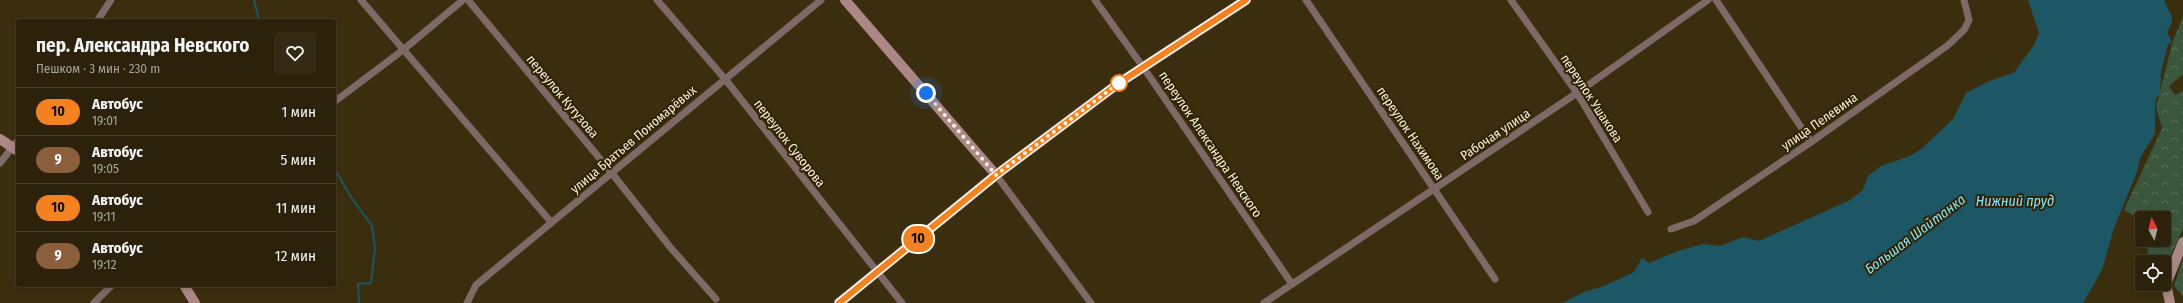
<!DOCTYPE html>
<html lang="ru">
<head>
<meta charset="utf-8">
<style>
  :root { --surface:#2c220b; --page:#342a14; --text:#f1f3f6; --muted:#a6a49d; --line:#483f2c }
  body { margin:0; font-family:"Fira Sans Condensed",sans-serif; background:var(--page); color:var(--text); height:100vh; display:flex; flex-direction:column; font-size:15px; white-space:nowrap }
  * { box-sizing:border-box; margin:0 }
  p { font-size:13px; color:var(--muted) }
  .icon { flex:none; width:22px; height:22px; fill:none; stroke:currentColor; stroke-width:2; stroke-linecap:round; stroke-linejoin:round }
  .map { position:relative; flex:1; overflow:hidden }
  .side { position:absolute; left:16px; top:19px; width:320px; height:268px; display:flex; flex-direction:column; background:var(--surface); border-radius:4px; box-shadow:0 2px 6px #0003,0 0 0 1px var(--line) }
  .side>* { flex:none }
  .badge { padding:0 8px; border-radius:13px; font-size:14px; line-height:26px }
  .needle { width:26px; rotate:353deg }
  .tools { position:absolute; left:2135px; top:211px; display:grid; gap:8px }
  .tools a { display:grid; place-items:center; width:36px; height:36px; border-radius:4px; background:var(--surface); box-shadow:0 2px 6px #0003,0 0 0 1px var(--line); font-size:20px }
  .you { position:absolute; width:20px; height:20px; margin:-10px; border:3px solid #fff; border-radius:50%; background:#1a73e8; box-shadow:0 0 0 6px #1a73e833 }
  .map>.badge { position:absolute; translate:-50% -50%; box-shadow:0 0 0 2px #fff }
  .round { display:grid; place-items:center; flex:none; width:42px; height:42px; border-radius:4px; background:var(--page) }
  .overview { display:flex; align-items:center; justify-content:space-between; height:68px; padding:0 20px }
  h1 { font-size:19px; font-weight:700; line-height:30px }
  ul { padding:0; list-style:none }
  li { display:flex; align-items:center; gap:12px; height:48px; padding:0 20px; border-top:1px solid var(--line) }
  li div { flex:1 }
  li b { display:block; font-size:15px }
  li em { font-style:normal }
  li .badge { min-width:44px; font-weight:700; text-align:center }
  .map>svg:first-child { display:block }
  .forest { fill:url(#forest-crowns) }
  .water { fill:#1d5765 }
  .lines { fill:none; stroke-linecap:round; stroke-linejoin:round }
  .stream { stroke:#1d5765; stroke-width:2 }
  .street { stroke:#7f6967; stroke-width:7 }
  .secondary { stroke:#ab8885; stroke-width:10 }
  .line-casing { stroke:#fff; stroke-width:9 }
  .line { stroke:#f58220; stroke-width:6 }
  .walk { stroke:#faf2e1; stroke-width:4; stroke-dasharray:0 7.2 }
  .stop-dot { fill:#fff; stroke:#f58220; stroke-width:2 }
  .labels { text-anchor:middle; stroke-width:4; stroke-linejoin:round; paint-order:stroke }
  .street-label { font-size:13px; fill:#faf2e1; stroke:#312404 }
  .water-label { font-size:14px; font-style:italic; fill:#8ae4fc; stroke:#312404 }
</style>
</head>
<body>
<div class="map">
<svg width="2183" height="303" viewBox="0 0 2183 303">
  <defs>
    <pattern id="forest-crowns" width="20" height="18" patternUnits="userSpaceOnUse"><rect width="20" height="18" fill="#3a573e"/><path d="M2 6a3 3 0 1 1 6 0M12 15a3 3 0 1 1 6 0" fill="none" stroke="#57705a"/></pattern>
  </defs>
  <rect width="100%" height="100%" fill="#3b2e0f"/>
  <g class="forest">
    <polygon points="2183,17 2183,74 2169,86 2175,95 2183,91 2183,228 2170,257 2149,261 2146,240 2164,240 2164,218 2142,218 2142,220 2124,210 2162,128 2156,107 2173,41"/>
    <polygon points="2183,258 2183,296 2174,286"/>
  </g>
  <path class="water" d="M 2028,0 L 2164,0 C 2170,16 2177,16 2167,32 L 2172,42 L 2168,44 L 2161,72 L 2160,94 L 2156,98 L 2155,105 L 2155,134 L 2140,158 L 2137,172 L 2114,228 L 2102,270 L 2083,303 L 1563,303 L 1584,292 L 1604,286 L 1634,272 L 1642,258 L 1649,263 L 1678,251 L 1703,244 L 1720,246 L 1743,237 L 1759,241 L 1850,200 L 1863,190 L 1868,176 L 1881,166 L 1910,156 L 1921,149 L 1953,119 L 1966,93 L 1989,81 L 2014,73 L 2034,45 L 2039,33 Z"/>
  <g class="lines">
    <g class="stream">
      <polyline points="254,0 259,19 257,21"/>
      <polyline points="334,172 337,173 351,197 372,226 375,248 371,283 358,284 359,303"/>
    </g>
    <g class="street">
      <polyline points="361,0 551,222"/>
      <polyline points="468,0 611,172 670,247 716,299"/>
      <polyline points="657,0 725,79 902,303"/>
      <polyline points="1095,0 1143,67 1292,284"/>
      <polyline points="1306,0 1495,279"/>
      <polyline points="1511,0 1577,93 1648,212"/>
      <polyline points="1716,0 1811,142"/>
      <polyline points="97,21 111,0"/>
      <polyline points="334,102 403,50 463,0"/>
      <polyline points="0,163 18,140"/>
      <polyline points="996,175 1091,303"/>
      <polyline points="1671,229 1694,221 1811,142 1947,46 1964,30 1969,20 1964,0"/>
      <polyline points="94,303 112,285"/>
      <polyline points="467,303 476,285 821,0"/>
      <polyline points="1264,303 1577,93 1708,0"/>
    </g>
    <g class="secondary">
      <polyline points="845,0 996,175"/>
      <polyline points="0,139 18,151"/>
      <polyline points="184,285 195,303"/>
      <polyline points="839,303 996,175 1119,83 1246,0"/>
      <polyline points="2170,303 2166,284 2183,242"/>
    </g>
  </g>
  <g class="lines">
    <defs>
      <polyline id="line" points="839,303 996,175 1119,83 1246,0"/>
    </defs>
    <use href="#line" class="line-casing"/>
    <use href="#line" class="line"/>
    <polyline class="walk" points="926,93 996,175 1119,83"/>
  </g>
  <circle class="stop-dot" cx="1119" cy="83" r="8"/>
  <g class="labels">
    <g class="street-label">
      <text transform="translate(563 96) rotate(50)" y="5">переулок Кутузова</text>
      <text transform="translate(1592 98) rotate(57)" y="5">переулок Ушакова</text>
      <text transform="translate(1819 121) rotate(-35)" y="5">улица Пелевина</text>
      <text transform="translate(1411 133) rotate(56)" y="5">переулок Нахимова</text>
      <text transform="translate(1495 134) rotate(-34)" y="5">Рабочая улица</text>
      <text transform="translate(633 139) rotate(-40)" y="5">улица Братьев Пономарёвых</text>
      <text transform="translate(790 143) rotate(52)" y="5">переулок Суворова</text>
      <text transform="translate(1211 144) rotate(56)" y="5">переулок Александра Невского</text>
    </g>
    <g class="water-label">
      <text x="2015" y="206">Нижний пруд</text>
      <text transform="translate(1915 234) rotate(-37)" y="5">Большая Шайтанка</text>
    </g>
  </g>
</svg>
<div class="tools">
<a><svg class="needle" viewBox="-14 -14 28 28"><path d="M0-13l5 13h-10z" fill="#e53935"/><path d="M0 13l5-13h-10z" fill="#a6a49d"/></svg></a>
<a><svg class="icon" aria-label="locate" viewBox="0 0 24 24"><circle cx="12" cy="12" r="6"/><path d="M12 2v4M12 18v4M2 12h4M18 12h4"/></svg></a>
</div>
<div class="you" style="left:926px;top:93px"></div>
<b class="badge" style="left:918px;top:239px;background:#f58220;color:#111">10</b>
<section class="side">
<div class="overview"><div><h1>пер. Александра Невского</h1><p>Пешком · 3 мин · 230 m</p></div><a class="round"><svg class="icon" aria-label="heart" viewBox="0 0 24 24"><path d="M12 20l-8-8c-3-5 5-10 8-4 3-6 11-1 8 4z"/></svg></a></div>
<ul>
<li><span class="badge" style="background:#f58220;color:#111">10</span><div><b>Автобус</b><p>19:01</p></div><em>1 мин</em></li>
<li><span class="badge" style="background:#8b5e3c;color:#fff">9</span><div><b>Автобус</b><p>19:05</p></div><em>5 мин</em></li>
<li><span class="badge" style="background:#f58220;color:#111">10</span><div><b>Автобус</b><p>19:11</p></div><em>11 мин</em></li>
<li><span class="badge" style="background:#8b5e3c;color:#fff">9</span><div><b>Автобус</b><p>19:12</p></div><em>12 мин</em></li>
</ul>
</section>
</div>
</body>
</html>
